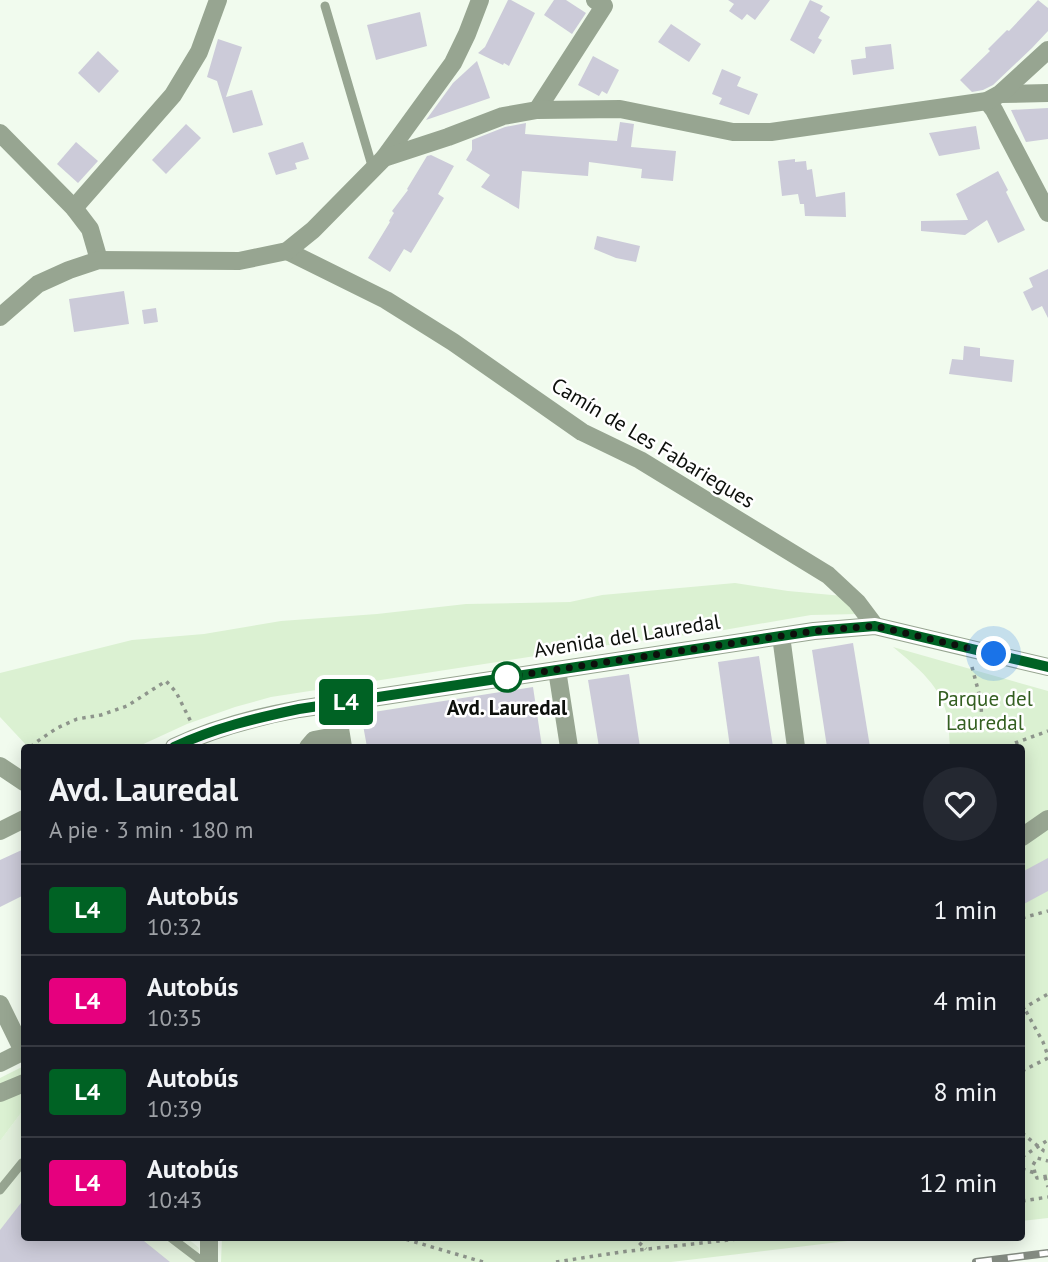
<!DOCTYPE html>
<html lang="es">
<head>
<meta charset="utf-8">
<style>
  :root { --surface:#171b24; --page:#242831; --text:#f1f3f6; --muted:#9ea1a6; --line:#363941 }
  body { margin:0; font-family:"PT Sans",sans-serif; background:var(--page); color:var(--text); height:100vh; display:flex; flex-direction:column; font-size:26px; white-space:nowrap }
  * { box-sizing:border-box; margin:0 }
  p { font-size:23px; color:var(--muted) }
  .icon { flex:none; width:38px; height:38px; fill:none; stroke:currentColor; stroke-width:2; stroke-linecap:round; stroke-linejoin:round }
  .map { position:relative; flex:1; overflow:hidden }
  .drawer { position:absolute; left:21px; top:744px; width:1004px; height:497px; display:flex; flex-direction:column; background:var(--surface); border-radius:7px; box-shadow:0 4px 18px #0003 }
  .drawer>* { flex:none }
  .badge { padding:0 14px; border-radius:5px; font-size:24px; line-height:46px }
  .you { position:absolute; width:35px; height:35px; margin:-18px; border:5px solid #fff; border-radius:50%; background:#1a73e8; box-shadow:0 0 0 10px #1a73e833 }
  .map>.badge { position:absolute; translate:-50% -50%; box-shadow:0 0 0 4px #fff }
  .round { display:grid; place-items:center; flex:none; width:74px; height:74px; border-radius:37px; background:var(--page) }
  .overview { display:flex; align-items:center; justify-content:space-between; height:119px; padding:0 28px }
  h1 { font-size:33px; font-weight:600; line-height:52px }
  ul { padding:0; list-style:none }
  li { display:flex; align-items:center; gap:21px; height:91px; padding:0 28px; border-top:2px solid var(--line) }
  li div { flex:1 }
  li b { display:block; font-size:26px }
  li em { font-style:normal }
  li .badge { min-width:77px; font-weight:700; text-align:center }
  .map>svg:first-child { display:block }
  .built { fill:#e3f1dd }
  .green { fill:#dbf1d2 }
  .building { fill:#cccbd9 }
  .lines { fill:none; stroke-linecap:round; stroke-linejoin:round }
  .path { stroke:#8e958c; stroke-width:3.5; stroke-dasharray:3.5 5; stroke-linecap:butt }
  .lane { stroke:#97a591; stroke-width:9 }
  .street { stroke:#97a591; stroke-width:18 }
  .rail-casing { stroke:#838a81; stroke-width:8 }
  .rail { stroke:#fff; stroke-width:5; stroke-dasharray:16; stroke-linecap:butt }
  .line-casing { stroke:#fff; stroke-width:16 }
  .line { stroke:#006224; stroke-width:10 }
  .walk { stroke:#0d100c; stroke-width:7; stroke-dasharray:0 12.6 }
  .stop-dot { fill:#fff; stroke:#006224; stroke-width:3.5 }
  .labels { text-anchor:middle; stroke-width:5; stroke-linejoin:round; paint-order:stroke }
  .street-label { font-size:21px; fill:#0d100c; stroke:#fff }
  .park-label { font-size:21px; fill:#345f21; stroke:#fff }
  .stop-label { font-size:21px; font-weight:bold; fill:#0d100c; stroke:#fff }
</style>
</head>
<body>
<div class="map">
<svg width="1048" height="1262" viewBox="0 0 1048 1262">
  <rect width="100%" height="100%" fill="#f1fbee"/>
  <polygon class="built" points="24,1109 24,1237 186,1237 199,1248 198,1262 0,1262 0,1141"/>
  <g class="green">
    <polygon points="735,583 788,591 843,596 860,614 811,615 724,630 593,647 271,697 235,707 187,724 137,747 28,747 0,717 0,673 132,640 204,634 281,621 377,614 466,604 570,602 602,595"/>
    <path d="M 893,647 L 1048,691 L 1048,1218 L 1022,1221 L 1022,747 L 950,747 C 949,738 949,729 948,720 C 943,687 917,667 893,647 Z"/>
    <polygon points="24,1066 24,1109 0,1141 0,1078"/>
    <polygon points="222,1237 881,1237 671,1262 221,1262"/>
  </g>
  <g class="building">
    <polygon points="508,0 511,0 535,13 509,66 504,63 503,65 478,53 485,47"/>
    <polygon points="554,0 566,0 586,13 572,34 544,15"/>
    <polygon points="728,0 770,0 755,20 747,14 742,20 729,11 734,4"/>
    <polygon points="810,0 823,6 820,11 830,17 818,38 822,40 814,54 790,40"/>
    <polygon points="1038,0 1048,8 1048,31 1032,48 993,85 983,90 972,92 960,80 990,51 988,49 1007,30 1009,31"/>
    <polygon points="420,12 427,46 376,60 367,25"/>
    <polygon points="671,24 701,44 689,62 658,42"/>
    <polygon points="218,39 242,47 226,97 252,90 263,125 233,133 217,81 207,77"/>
    <polygon points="891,44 894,69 853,75 851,60 866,58 865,47"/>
    <polygon points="98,51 119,71 99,93 78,73"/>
    <polygon points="593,56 619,70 607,94 602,91 599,96 578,85"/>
    <polygon points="477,61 490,98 426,120 453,83"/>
    <polygon points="722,69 741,77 737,86 758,94 749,115 719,104 722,98 712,94"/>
    <polygon points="1048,108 1048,139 1026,142 1011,110"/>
    <polygon points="620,122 634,124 631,147 676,151 673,181 641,178 642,169 589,162 588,176 522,171 519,209 481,187 490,175 466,160 472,150 472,140 505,127 526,123 525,134 617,141"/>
    <polygon points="186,124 201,138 166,174 152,160"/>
    <polygon points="976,126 980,149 939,156 929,133"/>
    <polygon points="76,142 98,161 78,183 57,164"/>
    <polygon points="303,142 309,159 295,163 297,169 276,175 268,153"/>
    <polygon points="431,155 454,166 438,194 444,198 411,253 404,249 390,272 368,258 390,222 389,221 394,213 392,211 408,190 407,189 427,156"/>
    <polygon points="795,159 795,162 806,161 807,170 812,169 816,197 845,192 846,217 805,216 804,204 800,204 798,194 782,196 778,161"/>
    <polygon points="998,171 1008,190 1006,192 1025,230 998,243 987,220 965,235 921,231 921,221 968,220 956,194"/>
    <polygon points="597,236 640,246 636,262 616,258 594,249"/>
    <polygon points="1048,269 1048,318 1042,306 1032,311 1023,292 1033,287 1029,278"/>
    <polygon points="124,291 129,324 74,332 69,299"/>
    <polygon points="156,308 158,322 144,324 142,310"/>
    <polygon points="964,346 980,348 980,356 1014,360 1012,382 949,374 952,359 963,360"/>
    <polygon points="853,643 870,747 827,747 812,650"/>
    <polygon points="759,656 773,747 730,747 718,662"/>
    <polygon points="629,674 640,747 599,747 588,680"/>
    <polygon points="533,687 542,747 367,747 361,714"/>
    <polygon points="24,849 24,895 0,907 0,860"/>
    <polygon points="1048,858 1048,891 1022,905 1022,872"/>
    <polygon points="24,1199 24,1237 139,1237 170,1262 0,1262 0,1230"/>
  </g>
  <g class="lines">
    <g class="path">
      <polyline points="972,667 981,701 982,730"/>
      <polyline points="1015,743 1048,731"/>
      <polyline points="31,747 35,743 57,728 77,719 101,715 127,706 166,681 176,692 191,722"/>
      <polyline points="1022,918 1048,911"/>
      <polyline points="1022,1004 1043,1042 1048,1056"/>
      <polyline points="1022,1009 1048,994"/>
      <polyline points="1022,1071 1048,1058"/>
      <polyline points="1022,1133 1044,1151 1048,1152"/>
      <polyline points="1022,1157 1048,1140"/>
      <polyline points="1022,1169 1035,1173 1037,1178 1048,1176"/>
      <polyline points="1035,1173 1033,1165 1037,1158 1048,1161"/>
      <polyline points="1045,1177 1048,1187"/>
      <polyline points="1022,1201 1048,1197"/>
      <polyline points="398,1237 483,1262"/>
      <polyline points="633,1237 646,1249"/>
      <polyline points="556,1262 621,1252 755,1237"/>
    </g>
    <g class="lane">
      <polyline points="325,6 373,169"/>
      <polyline points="0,1190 22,1163 24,1162"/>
      <polyline points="170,1237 203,1262"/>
    </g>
    <g class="street">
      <polyline points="1000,94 1048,93"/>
      <polyline points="987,101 994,110 1048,213"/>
      <polyline points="537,110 604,6 595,0"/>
      <polyline points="0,133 74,208 90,229 99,260"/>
      <polyline points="384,158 453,63 467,34 480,0"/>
      <polyline points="74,208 173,95 199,52 218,0"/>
      <polyline points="287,251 386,300 453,342 582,432 640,460 828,575 857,602 875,626"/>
      <polyline points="0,317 38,284 69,270 99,260 239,261 287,251 313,230 384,158 448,137 503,116 537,110 620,109 733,132 771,132 987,101 1000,94 1048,50"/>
      <polyline points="781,636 796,747"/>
      <polyline points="557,670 569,747"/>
      <polyline points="336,704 343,747"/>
      <path d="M 174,747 C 214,728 256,717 299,709 L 814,631 L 875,626 L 1048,667"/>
      <polyline points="308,747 314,740 340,735"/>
      <polyline points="0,766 24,782"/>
      <polyline points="0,831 24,819"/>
      <polyline points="1022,837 1048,819"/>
      <polyline points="0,1004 23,1051"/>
      <polyline points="0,1063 24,1051"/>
      <polyline points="0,1093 24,1083"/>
      <polyline points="209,1237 209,1262"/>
    </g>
    <defs>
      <polyline id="rail" points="976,1262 1048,1253"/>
    </defs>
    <use href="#rail" class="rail-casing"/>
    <use href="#rail" class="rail"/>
  </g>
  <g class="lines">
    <defs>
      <path id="line" d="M 174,747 C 214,728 256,718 299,709 L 814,631 L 875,626 L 1048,667"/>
    </defs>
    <use href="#line" class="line-casing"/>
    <use href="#line" class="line"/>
    <polyline class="walk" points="507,677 814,631 875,626 994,654"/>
  </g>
  <circle class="stop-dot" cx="507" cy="677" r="14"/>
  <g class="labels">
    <g class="street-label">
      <text transform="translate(653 443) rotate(31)" y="7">Camín de Les Fabariegues</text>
      <text transform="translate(627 636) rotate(-9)" y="7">Avenida del Lauredal</text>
    </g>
    <g class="park-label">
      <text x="985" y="706">Parque del<tspan x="985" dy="24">Lauredal</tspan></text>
    </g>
    <g class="stop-label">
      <text x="507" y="715">Avd. Lauredal</text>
    </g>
  </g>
</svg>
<div class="you" style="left:994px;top:654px"></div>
<b class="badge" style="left:346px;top:702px;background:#006224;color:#fff">L4</b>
<section class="drawer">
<div class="overview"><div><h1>Avd. Lauredal</h1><p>A pie · 3 min · 180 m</p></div><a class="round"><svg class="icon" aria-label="heart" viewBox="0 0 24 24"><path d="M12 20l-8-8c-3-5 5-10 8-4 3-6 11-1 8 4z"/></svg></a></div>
<ul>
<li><span class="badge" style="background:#006224;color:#fff">L4</span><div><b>Autobús</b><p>10:32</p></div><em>1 min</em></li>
<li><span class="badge" style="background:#e6007e;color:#fff">L4</span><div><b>Autobús</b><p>10:35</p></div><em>4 min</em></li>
<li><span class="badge" style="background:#006224;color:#fff">L4</span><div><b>Autobús</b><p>10:39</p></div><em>8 min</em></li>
<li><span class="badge" style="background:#e6007e;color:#fff">L4</span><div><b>Autobús</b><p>10:43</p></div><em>12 min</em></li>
</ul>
</section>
</div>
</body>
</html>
